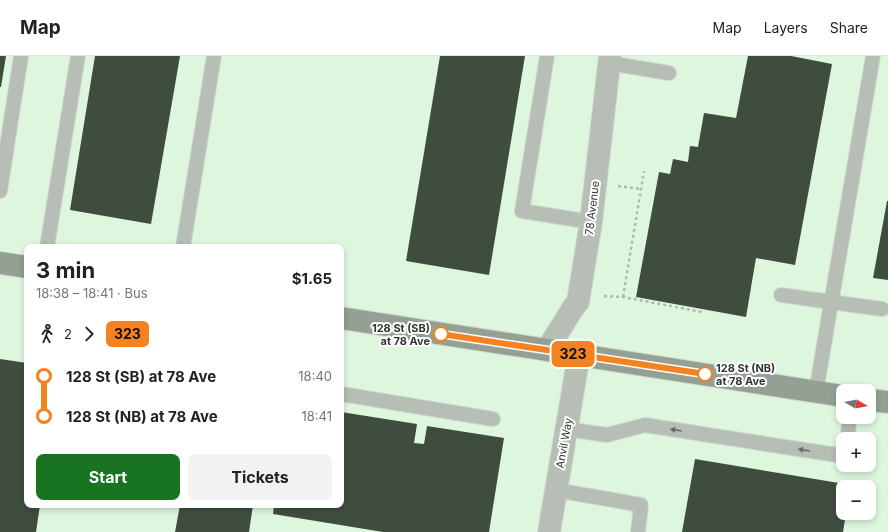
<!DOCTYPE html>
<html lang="en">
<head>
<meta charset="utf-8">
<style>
  :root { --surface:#fff; --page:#f2f2f2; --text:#222; --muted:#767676; --line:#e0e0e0; --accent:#197422 }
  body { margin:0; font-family:Inter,sans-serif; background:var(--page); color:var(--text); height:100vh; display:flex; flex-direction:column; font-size:15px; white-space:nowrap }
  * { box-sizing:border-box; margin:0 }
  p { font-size:13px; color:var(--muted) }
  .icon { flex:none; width:22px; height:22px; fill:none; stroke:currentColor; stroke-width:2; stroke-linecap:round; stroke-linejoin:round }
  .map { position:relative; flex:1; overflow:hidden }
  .drawer { position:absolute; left:24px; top:188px; width:320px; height:264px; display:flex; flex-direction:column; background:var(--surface); border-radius:8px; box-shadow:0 2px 6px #0003 }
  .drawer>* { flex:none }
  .badge { padding:0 8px; border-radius:6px; font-size:14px; line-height:26px }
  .needle { width:26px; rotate:99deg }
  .fabs { position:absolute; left:836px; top:328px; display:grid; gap:8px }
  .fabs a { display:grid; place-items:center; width:40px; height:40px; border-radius:8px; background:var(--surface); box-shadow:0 2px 6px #0003; font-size:20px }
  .map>.badge { position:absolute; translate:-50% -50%; box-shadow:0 0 0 2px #fff }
  .legs { display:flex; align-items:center; gap:6px; height:44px; padding:0 12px; font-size:13px }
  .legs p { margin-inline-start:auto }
  .head { display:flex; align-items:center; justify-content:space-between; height:68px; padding:0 12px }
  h1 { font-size:22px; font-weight:700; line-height:30px }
  .action { display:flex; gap:8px; margin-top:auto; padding:8px 12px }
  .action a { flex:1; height:46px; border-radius:8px; background:var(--accent); color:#fff; font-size:16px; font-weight:700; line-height:46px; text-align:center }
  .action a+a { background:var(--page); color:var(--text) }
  ul { padding:0 12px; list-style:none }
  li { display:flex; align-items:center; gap:14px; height:40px; font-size:15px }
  li i { display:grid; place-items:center; width:6px; height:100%; margin:0 5px; background:currentColor }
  li i::after { content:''; width:10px; height:10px; margin:-5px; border:3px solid; border-radius:50%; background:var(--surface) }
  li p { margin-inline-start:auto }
  li:first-child i { background:linear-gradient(#0000 50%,currentColor 0) }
  li:last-child i { background:linear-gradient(currentColor 50%,#0000 0) }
  header { display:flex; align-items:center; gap:24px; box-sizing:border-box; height:56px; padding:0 20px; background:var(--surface); border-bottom:1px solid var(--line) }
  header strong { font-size:19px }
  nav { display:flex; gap:22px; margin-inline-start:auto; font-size:14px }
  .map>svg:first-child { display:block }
  .built { fill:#def6de; fill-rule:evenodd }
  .building { fill:#3f4d3f }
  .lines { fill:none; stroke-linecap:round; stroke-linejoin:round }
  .service-casing { stroke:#cedacd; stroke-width:16 }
  .minor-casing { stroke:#cedacd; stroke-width:24 }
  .secondary-casing { stroke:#cedacd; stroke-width:24 }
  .path { stroke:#aeb9ae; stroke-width:2.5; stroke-dasharray:3 3; stroke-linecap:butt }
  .service { stroke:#b6beb6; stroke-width:14 }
  .minor { stroke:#b6beb6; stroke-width:22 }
  .secondary { stroke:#95a095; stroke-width:22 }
  .oneway { fill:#666d66 }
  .line-1-casing { stroke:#fff; stroke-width:9 }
  .line-1 { stroke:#f58220; stroke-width:6 }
  .stop-1-dot { fill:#fff; stroke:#f58220; stroke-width:2 }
  .labels { text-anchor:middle; stroke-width:4; stroke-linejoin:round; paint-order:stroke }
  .street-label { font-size:11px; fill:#313730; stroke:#fff }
  .stop-label { font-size:11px; font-weight:bold; fill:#313730; stroke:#fff; text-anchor:end }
</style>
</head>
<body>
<header>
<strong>Map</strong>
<nav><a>Map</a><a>Layers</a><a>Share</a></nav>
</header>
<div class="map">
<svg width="888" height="476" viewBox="0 0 888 476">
  <rect width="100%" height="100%" fill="#f0fef0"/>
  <path class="built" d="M 0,0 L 888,0 L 888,476 L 0,476 ZM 27,191 L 341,191 L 341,449 L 27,449 ZM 843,335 L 869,335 L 869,361 L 843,361 ZM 843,383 L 869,383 L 869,409 L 843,409 ZM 843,431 L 869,431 L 869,457 L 843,457 Z"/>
  <g class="building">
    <polygon points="0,0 6,0 1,31 0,31"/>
    <polygon points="95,0 180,0 151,168 70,154"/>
    <polygon points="440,0 525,0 489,219 406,205"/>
    <polygon points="748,0 791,0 832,8 795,209 756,202 746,261 636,241 659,116 670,118 673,103 688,106 690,90 698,91 704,57 736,62"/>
    <polygon points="887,145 888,145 888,224 873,222"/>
    <polygon points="0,303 27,307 27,449 40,449 36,476 0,476"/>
    <polygon points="341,356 417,368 414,387 424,388 427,370 504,382 489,476 383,476 273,458 274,449 341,449"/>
    <polygon points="695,403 851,429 851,431 843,431 843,457 846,457 843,476 682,476"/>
    <polygon points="180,449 253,449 249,476 175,476"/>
  </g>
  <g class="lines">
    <defs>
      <g id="service">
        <polyline points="547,0 522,155 591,166"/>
        <polyline points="609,7 669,17"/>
        <polyline points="0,135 21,0"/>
        <polyline points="47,191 78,0"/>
        <polyline points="183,191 214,0"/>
        <polyline points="781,239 882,253"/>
        <polyline points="816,336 873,0"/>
        <polyline points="341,338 493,363"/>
        <polyline points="567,373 607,379 645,369 843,400"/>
        <polyline points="847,383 850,361"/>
        <polyline points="556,434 641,449 638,476"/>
      </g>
      <g id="minor">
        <polyline points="547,294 573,252 578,246 591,166 610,0"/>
        <polyline points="549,476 579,299"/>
      </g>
      <g id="secondary">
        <polyline points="0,207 27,211"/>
        <polyline points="341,262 843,340"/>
        <polyline points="869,344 888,346"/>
      </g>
    </defs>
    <use href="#service" class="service-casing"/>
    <use href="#minor" class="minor-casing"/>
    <use href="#secondary" class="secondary-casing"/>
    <g class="path">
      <polyline points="618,130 641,133"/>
      <polyline points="604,240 623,241 702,256"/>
      <polyline points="623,241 644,115"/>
    </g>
    <use href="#service" class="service"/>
    <use href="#minor" class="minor"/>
    <use href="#secondary" class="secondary"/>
  </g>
  <defs><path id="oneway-solid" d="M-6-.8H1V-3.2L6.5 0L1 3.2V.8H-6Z"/></defs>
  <g class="oneway">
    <use href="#oneway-solid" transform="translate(676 374) rotate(-171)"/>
    <use href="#oneway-solid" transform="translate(804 394) rotate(-171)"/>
  </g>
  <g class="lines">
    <defs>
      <polyline id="line-1" points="441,278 705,318"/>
    </defs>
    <use href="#line-1" class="line-1-casing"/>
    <use href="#line-1" class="line-1"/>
  </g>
  <g class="stop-1-dot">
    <circle cx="441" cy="278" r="7"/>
    <circle cx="705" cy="318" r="7"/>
  </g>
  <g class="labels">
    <g class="street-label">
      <text transform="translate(592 152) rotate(-83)" y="4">78 Avenue</text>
      <text transform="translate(564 387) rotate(-80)" y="4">Anvil Way</text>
    </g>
    <g class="stop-label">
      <text x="430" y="276">128 St (SB)<tspan x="430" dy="13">at 78 Ave</tspan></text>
      <text x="716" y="316" text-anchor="start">128 St (NB)<tspan x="716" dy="13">at 78 Ave</tspan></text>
    </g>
  </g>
</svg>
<div class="fabs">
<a><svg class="needle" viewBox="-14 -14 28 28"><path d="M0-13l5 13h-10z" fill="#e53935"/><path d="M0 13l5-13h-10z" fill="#767676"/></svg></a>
<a>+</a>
<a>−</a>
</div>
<b class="badge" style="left:573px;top:298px;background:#f58220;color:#111">323</b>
<section class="drawer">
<div class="head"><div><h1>3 min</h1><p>18:38 – 18:41 · Bus</p></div><b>$1.65</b></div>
<div class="legs"><svg class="icon" aria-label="walk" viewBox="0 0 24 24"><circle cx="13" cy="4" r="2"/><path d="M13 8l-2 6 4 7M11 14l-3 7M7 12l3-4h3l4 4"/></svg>2<svg class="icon" aria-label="forward" viewBox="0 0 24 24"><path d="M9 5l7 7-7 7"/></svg><b class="badge" style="background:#f58220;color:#111">323</b></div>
<ul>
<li><i style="color:#f58220"></i><b>128 St (SB) at 78 Ave</b><p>18:40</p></li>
<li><i style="color:#f58220"></i><b>128 St (NB) at 78 Ave</b><p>18:41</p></li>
</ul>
<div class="action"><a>Start</a><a>Tickets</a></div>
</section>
</div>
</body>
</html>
